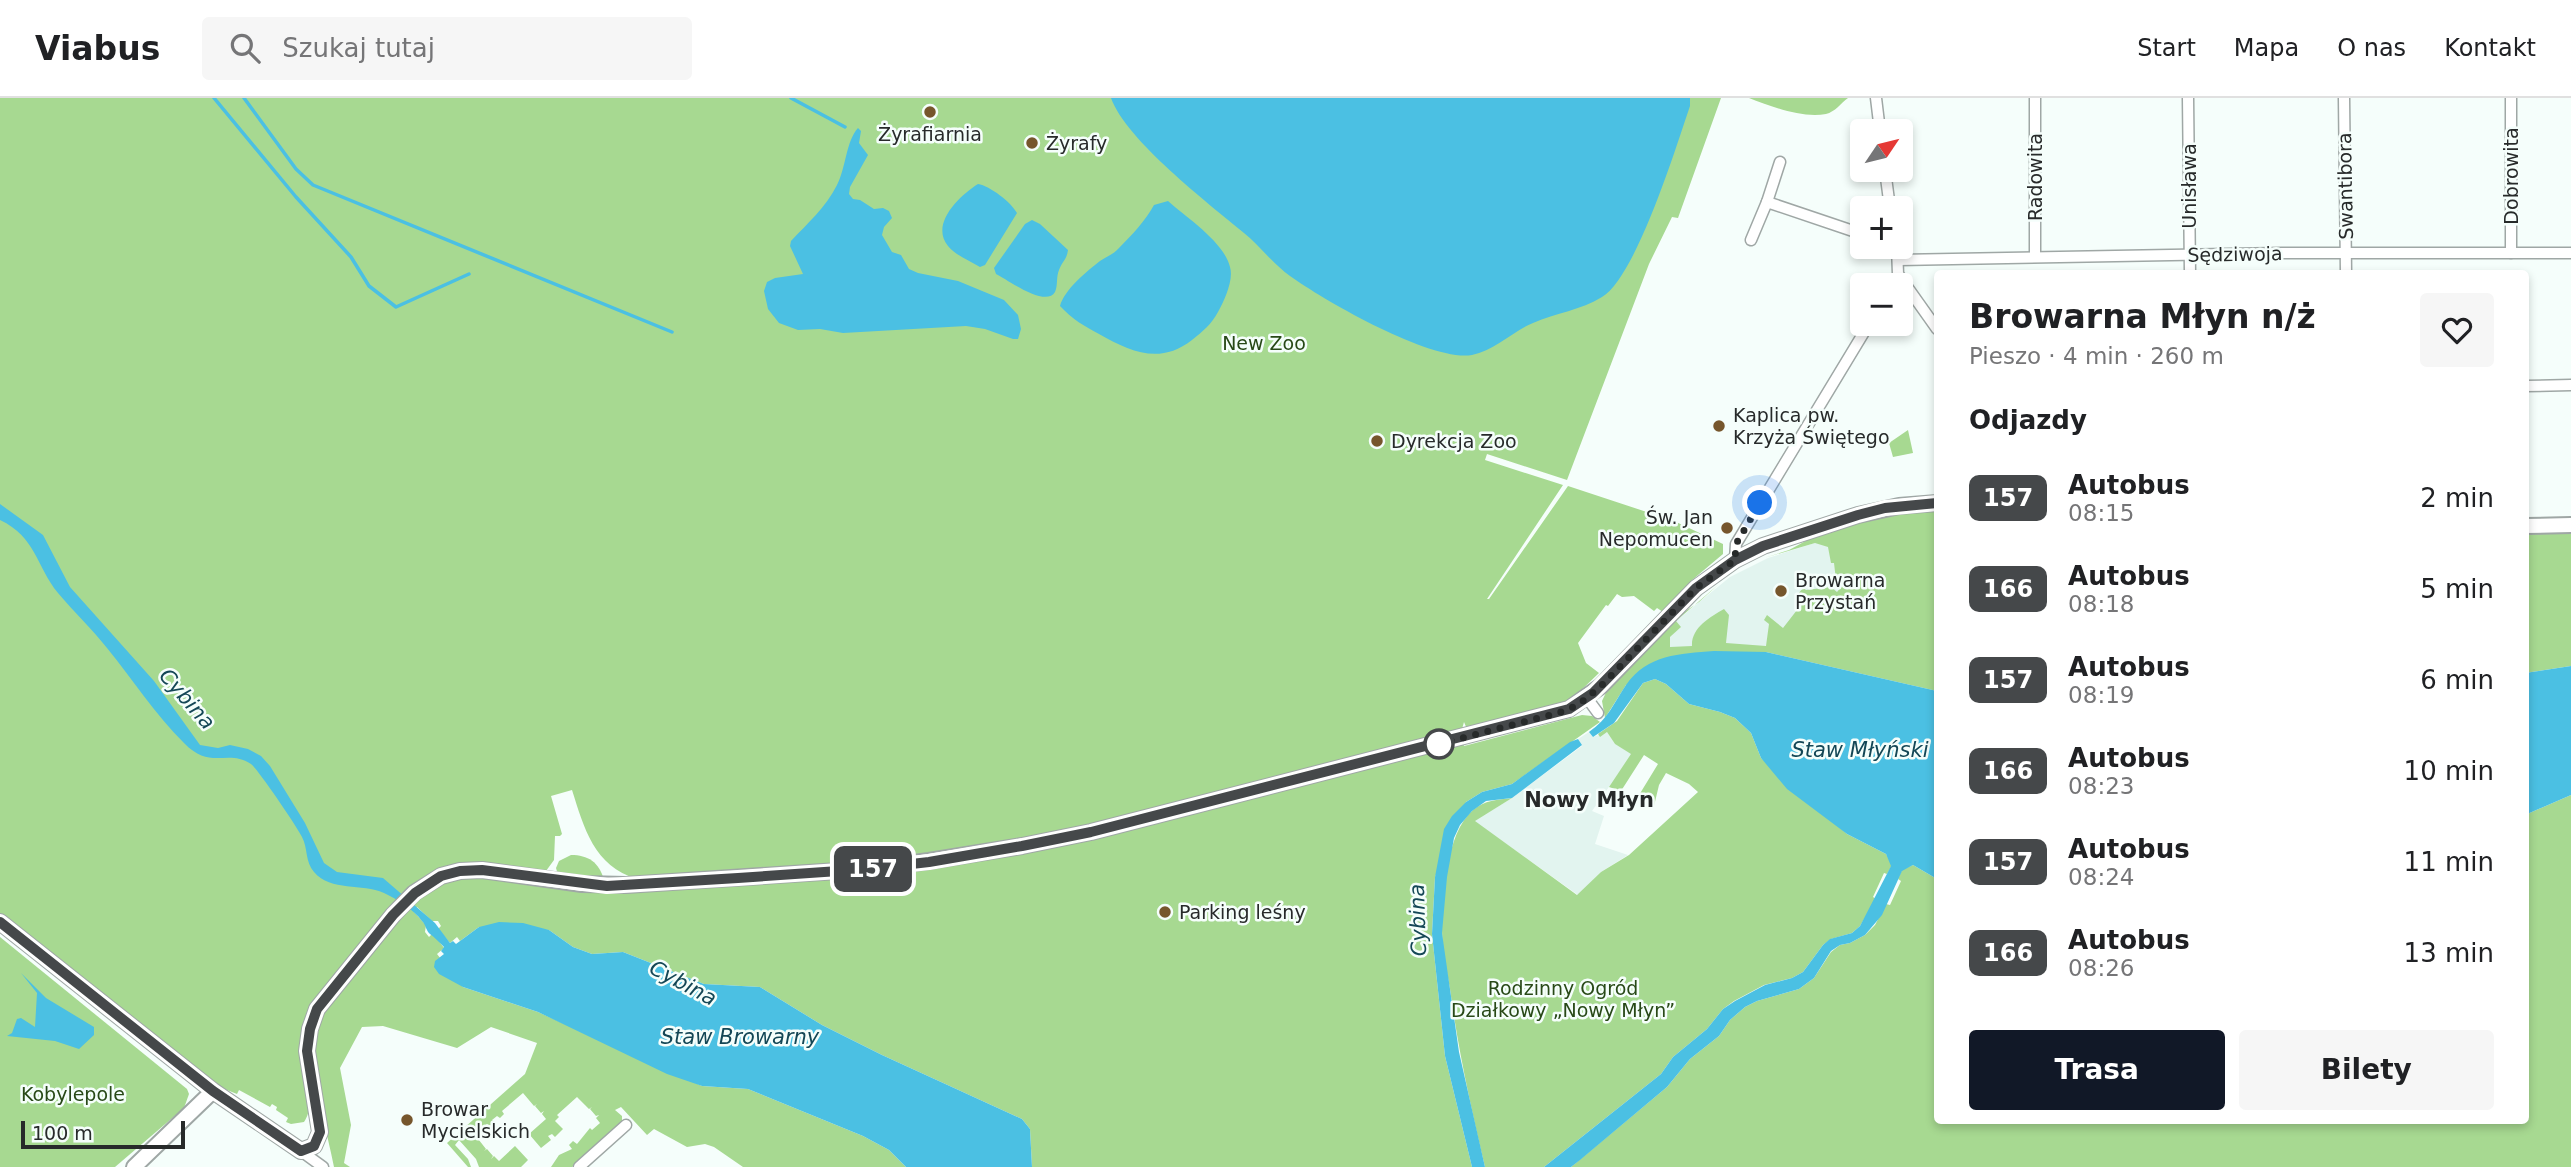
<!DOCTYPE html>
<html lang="pl">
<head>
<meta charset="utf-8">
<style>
  :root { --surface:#fff; --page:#f6f6f6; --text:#202124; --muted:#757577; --line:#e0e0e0; --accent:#111827 }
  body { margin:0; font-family:"DejaVu Sans",sans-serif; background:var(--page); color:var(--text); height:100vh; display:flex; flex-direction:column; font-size:26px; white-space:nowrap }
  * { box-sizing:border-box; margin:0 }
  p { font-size:23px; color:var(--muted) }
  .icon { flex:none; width:38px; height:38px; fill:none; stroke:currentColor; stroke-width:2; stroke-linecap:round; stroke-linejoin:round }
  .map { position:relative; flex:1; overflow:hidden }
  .drawer { position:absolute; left:1934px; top:172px; width:595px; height:854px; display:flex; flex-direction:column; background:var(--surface); border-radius:7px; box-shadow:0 4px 10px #0003 }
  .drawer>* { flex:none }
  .badge { padding:0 14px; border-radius:10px; font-size:24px; line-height:46px }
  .needle { width:46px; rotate:55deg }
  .tools { position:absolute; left:1850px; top:21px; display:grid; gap:14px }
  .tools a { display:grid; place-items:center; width:63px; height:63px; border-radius:7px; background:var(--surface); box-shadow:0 4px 10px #0003; font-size:35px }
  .scale { position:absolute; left:21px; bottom:18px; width:164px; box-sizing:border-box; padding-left:7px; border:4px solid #272a2a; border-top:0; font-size:19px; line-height:24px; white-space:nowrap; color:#272a2a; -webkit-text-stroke:5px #f5fefb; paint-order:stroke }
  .you { position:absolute; width:35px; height:35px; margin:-18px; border:5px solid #fff; border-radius:50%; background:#1a73e8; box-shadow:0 0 0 10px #1a73e833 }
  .map>.badge { position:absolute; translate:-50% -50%; box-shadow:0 0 0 4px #fff }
  h2 { padding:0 35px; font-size:26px; line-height:63px }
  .round { display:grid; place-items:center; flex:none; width:74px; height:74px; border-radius:7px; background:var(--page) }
  .headline { display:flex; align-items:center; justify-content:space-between; height:119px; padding:0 35px }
  h1 { font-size:33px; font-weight:700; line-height:52px }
  .button { display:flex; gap:14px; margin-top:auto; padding:14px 35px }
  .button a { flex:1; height:80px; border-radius:7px; background:var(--accent); color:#fff; font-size:28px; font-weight:700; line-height:80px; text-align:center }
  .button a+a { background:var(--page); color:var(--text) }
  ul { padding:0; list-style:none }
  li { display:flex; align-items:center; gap:21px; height:91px; padding:0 35px }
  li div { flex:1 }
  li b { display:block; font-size:26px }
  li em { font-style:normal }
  li .badge { min-width:77px; font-weight:700; text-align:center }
  header { display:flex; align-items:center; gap:42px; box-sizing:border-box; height:98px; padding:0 35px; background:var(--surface); border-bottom:2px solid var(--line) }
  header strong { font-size:33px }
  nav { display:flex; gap:38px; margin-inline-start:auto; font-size:24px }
  .search { width:490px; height:63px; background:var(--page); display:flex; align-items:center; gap:18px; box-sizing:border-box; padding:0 24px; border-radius:7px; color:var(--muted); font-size:26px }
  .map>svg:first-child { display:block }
  .built { fill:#e2f4ef }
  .green { fill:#a7d991 }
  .water { fill:#4bc0e3 }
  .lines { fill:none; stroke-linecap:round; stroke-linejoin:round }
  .stream { stroke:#4bc0e3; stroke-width:3.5 }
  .street-casing { stroke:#9fa7a5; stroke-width:13 }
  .secondary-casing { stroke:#9fa7a5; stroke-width:18 }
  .street { stroke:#fff; stroke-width:10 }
  .secondary { stroke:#fff; stroke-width:14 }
  .line-casing { stroke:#fff; stroke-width:16 }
  .line { stroke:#45484a; stroke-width:10 }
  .walk { stroke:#272a2a; stroke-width:7; stroke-dasharray:0 12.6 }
  .poi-dot { fill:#76562c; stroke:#f5fefb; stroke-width:2.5 }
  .stop-dot { fill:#fff; stroke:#45484a; stroke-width:3.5 }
  .labels { text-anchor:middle; stroke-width:5; stroke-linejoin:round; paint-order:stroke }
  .poi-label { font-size:19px; fill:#272a2a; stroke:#f5fefb; text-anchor:start }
  .street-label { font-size:19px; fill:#272a2a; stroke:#f5fefb }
  .park-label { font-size:19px; fill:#284917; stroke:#f5fefb }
  .water-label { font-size:21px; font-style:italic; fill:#144756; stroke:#f5fefb }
  .neighbourhood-label { font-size:21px; font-weight:bold; fill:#272a2a; stroke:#f5fefb }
</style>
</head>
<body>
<header>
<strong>Viabus</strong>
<div class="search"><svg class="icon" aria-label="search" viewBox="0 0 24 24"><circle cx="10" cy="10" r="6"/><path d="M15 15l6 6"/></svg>Szukaj tutaj</div>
<nav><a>Start</a><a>Mapa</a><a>O nas</a><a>Kontakt</a></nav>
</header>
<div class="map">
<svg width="2571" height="1069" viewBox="0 0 2571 1069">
  <rect width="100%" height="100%" fill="#f5fefb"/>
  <g class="built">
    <polygon points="1827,441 1937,593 1766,554 1670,551 1670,539 1680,529 1676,523 1730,479 1768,460"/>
    <polygon points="1589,634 1593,639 1607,634 1615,646 1632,656 1592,713 1604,718 1595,746 1628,757 1601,774 1578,797 1474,723 1512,700 1582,648 1578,641"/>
  </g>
  <g class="green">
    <path d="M 0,0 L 1721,0 L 1678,120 L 1672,119 L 1649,166 L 1567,382 L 1487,356 L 1485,362 L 1563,387 L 1487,501 L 1489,501 L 1568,388 L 1674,423 L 1723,446 L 1723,456 L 1691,483 L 1663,514 L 1657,510 L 1654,513 L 1634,498 L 1622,499 L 1617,496 L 1608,508 L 1606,507 L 1578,545 L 1586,565 L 1599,575 L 1573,600 L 1566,603 L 1467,631 L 1464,624 L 1462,631 L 1414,643 L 1415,646 L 1039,740 L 869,766 L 637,781 C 594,768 584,730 572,692 L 551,698 L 562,736 L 560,738 L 555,738 L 554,762 L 546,773 L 540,774 L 470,765 L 455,767 L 428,777 L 408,792 L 385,818 L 317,899 C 309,914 301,929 300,947 C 299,970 318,1005 304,1024 L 291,1026 L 286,1024 L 288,1020 L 276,1012 L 277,1009 L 272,1006 L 270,1009 L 239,992 L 237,996 L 217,988 L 0,818 Z"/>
    <path d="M 1749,0 L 1848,0 C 1841,5 1835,14 1826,16 C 1803,21 1770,8 1749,0 Z"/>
    <polygon points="1908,332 1913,355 1893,359 1889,345"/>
    <path d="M 1937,410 L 1937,593 L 1766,554 L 1626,587 L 1605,620 L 1602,603 L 1610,586 L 1674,521 L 1699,504 L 1719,486 L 1676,523 L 1681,529 L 1670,539 L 1670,549 L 1692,548 C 1691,530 1710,519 1724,511 L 1729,517 L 1726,545 L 1766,548 L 1769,526 L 1764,522 L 1767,517 L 1783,530 L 1804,503 L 1797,497 L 1803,490 L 1806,492 L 1831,489 L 1837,494 L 1843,487 L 1836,482 L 1834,465 L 1831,465 L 1828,449 L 1815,445 L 1764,460 L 1789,452 L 1813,439 L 1875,418 Z"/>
    <polygon points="2525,433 2571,433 2571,568 2525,575"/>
    <path d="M 1655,581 L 1666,586 L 1689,606 L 1720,614 L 1735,620 L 1751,635 L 1761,660 L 1847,736 L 1886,756 L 1892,767 L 1887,776 L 1884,775 L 1873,799 L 1876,801 L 1860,828 L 1852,835 L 1831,841 L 1823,847 L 1803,874 L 1792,880 L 1764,887 L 1734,903 L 1723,911 L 1707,931 L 1673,959 L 1661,976 L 1544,1069 L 1485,1069 C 1471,1010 1458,951 1450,891 C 1447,873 1442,852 1442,833 C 1442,799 1446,735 1473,712 C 1485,702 1497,702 1512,700 L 1475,723 L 1577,797 L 1601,774 L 1629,757 L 1698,694 L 1689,686 L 1666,675 L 1659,687 L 1654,708 L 1648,710 L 1636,702 L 1658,666 L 1644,657 L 1621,693 L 1609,689 L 1631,656 L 1615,646 L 1607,634 L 1600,639 L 1598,636 L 1617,623 L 1643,585 Z"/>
    <path d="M 1582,617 L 1592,618 L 1600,624 L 1512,686 L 1482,694 L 1466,704 L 1435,779 L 1432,836 L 1445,958 L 1472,1069 L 1032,1069 L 1030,1031 L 1022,1021 L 882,957 L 822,927 L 760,889 L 704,886 L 623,854 L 592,856 L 573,849 L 549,832 L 479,829 L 460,843 L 457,839 L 450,845 L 438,831 L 441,828 L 438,823 L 432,823 L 417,809 L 414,814 L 426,827 L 425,834 L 429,839 L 433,835 L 444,850 L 437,856 L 463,889 L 538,914 L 702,988 L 748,991 L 863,1038 L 889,1052 L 906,1069 L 743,1069 L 714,1049 L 705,1046 L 687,1049 L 654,1031 L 647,1037 L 621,1009 L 615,1012 L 622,1018 L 622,1025 L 572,1069 L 551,1069 L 559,1057 L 572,1051 L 569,1047 L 573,1043 L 577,1046 L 590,1030 L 592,1032 L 600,1025 L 596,1020 L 599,1017 L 596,1018 L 590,1011 L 592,1009 L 589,1011 L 577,999 L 557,1017 L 559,1019 L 555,1023 L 563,1031 L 555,1039 L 552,1036 L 548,1038 L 551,1042 L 541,1050 L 529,1036 L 546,1021 L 542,1016 L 544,1013 L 541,1015 L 535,1008 L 537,1006 L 534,1008 L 523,995 L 502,1013 L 504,1016 L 500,1020 L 497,1018 L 492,1022 L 494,1024 L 490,1028 L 487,1026 L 475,1037 L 486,1051 L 484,1053 L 487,1051 L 493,1058 L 491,1061 L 494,1058 L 499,1063 L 515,1048 L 528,1062 L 521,1069 L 479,1069 L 476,1061 L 459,1042 L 455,1047 L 468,1061 L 471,1069 L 468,1069 L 447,1045 L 525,976 L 537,945 L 491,929 L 457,950 L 383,928 L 362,929 L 340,970 L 351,1027 L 344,1065 L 350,1069 L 334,1069 C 324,1017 301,957 328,908 L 394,826 L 417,802 L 436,788 L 459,780 L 488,779 L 578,791 L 871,776 L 1463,645 L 1464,648 Z"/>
    <polygon points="2571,697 2571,1069 1571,1069 1667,989 1690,961 1719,938 1730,922 1745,909 1757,903 1799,891 1814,880 1831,854 1840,847 1850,845 1865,837 1875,827 1886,806 1890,807 1901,783 1898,781 1902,772 1913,767 1937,781 1937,1022 2525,1022 2525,717"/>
    <path d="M 571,757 C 588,757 599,764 604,782 L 558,777 L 556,770 L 559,763 Z"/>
    <polygon points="0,839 187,991 189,996 184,1010 115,1069 0,1069"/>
  </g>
  <g class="water">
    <path d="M 1111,0 L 1690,0 L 1690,8 C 1676,49 1636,179 1602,199 C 1581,212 1556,215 1533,225 C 1513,233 1494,253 1472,257 C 1431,264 1325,203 1290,178 C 1273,166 1260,148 1244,135 C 1208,105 1126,42 1111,0 Z"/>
    <path d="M 858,30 L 861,33 L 859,45 L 868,57 L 850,89 L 849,96 L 853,101 L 860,102 L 874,111 L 883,110 L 889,113 L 892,120 L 884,129 L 882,137 L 892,154 L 901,157 L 909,171 L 918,175 L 958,183 L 1004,202 L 1018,217 L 1021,231 L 1018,241 L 1013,241 L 985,231 L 966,228 L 843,235 L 820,231 L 798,232 L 779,225 L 768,211 L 764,193 L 767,184 L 775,180 L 803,176 L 790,148 L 791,143 C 807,126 826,109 837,87 C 846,70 846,43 858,30 Z"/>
    <path d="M 978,86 C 990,88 1011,104 1017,115 L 985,167 L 980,169 C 970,163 955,157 948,148 C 930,126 959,98 978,86 Z"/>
    <path d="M 1168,103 C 1187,120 1224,144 1230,169 C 1234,182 1224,203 1218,214 C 1211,227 1203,233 1192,242 C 1160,267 1131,254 1099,236 C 1084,228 1072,221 1060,208 C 1064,192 1087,173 1100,163 C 1106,159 1114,156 1119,150 C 1132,137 1145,123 1154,107 Z"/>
    <path d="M 1032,122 L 1040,126 L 1068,152 C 1067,161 1062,164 1059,172 C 1056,179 1058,188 1055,194 C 1046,210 1008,182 996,176 L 994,170 L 1025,126 Z"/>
    <path d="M 0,406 L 43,437 L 70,489 L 154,583 L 200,647 L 218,650 L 230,647 L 248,651 L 261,658 L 270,668 L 305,725 L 324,765 L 337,774 L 383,780 L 435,825 L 450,845 L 453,843 L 456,846 L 479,829 L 499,824 L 523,825 L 549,832 L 573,849 L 592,856 L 623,854 L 704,886 L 760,889 L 822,927 L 882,957 L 1022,1021 L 1030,1031 L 1032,1069 L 906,1069 L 889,1052 L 863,1038 L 748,991 L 702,988 L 667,976 L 538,914 L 463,889 L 439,876 L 434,869 L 435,863 L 444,856 L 441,853 L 444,849 C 439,844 434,839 430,836 C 426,833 426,827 422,823 C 413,811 397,801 384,795 C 362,785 331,794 314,774 C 305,764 308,750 302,739 C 298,730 257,670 251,666 C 227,650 211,673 184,645 C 155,616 133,582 107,550 C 92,531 74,514 58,495 C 36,468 36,439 0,422 Z"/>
    <path d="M 1714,553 L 1766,554 L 1937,593 L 1937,781 L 1913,767 L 1902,773 L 1882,817 L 1865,837 L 1850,845 L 1840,847 L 1831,853 L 1814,880 L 1799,891 L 1757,903 L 1745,909 L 1730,922 L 1719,938 L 1690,961 L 1667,989 L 1580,1062 L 1571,1069 L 1544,1069 L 1661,976 L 1673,959 L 1707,931 L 1723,911 L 1735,903 L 1765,887 L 1792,880 L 1803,874 L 1823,847 L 1830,841 L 1852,835 L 1860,828 L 1891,768 L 1886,756 L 1847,736 L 1787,691 L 1761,660 L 1751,635 L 1735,620 L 1720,614 L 1689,606 L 1666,586 L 1655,581 L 1643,585 L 1614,625 L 1593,639 L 1589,634 C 1609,620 1613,606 1626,587 C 1648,556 1679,556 1714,553 Z"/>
    <polygon points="2571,568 2571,697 2525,717 2525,575"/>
    <polygon points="1578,641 1582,647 1512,700 1486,703 1472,713 1460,727 1454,740 1447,779 1442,835 1459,954 1485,1069 1472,1069 1445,958 1432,836 1435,779 1444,731 1452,718 1466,704 1482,694 1512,686 1570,644"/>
    <polygon points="21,875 46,900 94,929 94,937 79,951 55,943 7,938 12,935 17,921 21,920 35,929 37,895"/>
  </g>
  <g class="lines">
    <g class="stream">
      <polyline points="214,0 296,99 351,159 369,188 396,209 469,176"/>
      <polyline points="244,0 296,71 313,87 672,234"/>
      <polyline points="791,0 845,29"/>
    </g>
    <defs>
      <g id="street">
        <polyline points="1876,0 1880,33"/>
        <polyline points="2035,0 2035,159"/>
        <polyline points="2188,0 2190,175"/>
        <polyline points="2344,0 2346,175"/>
        <polyline points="2511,0 2511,155"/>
        <polyline points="1885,72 1890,110"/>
        <polyline points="1767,104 1780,64"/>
        <polyline points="1751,142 1767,104 1853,133 1862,132"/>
        <polyline points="1897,149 1898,176 1937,231"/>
        <polyline points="1898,162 2282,155 2571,155"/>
        <polyline points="2525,288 2571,287"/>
        <polyline points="1735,462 1736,446 1869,226"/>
        <polyline points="1587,600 1598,615"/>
        <polyline points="301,1053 323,1069"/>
        <polyline points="579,1069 626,1027"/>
      </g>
      <g id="secondary">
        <polyline points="2525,428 2571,427"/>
        <polyline points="0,824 213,993 301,1053 314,1048 320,1034 307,953 310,931 317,911 393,817 414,795 441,778 460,773 482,772 582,786 626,787 868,771 929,763 1022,748 1091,734 1569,611 1601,588 1696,490 1735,462 1763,448 1858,417 1899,408 1937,405"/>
        <polyline points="134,1069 213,993"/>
      </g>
    </defs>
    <use href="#street" class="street-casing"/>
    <use href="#secondary" class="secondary-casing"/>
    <use href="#street" class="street"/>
    <use href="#secondary" class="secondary"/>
  </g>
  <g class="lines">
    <defs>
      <polyline id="line" points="0,824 213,993 301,1053 314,1048 320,1034 307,953 310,931 317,911 393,817 415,795 441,778 460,773 482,772 607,788 738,780 868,771 929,764 1022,748 1091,734 1569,611 1593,595 1696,490 1735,462 1763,448 1858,417 1885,410 1937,405"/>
    </defs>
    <use href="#line" class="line-casing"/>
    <use href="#line" class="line"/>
    <polyline class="walk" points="1439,646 1558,615 1578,607 1601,588 1696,490 1735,462 1736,446 1760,405"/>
  </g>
  <g class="poi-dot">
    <circle cx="930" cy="14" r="7"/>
    <circle cx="1032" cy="45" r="7"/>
    <circle cx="1719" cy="328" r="7"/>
    <circle cx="1377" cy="343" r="7"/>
    <circle cx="1727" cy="430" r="7"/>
    <circle cx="1781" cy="493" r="7"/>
    <circle cx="1165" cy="814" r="7"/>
    <circle cx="407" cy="1022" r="7"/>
  </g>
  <circle class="stop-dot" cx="1439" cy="646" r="14"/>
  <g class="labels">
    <g class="poi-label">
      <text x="930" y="43" text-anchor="middle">Żyrafiarnia</text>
      <text x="1046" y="52">Żyrafy</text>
      <text x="1733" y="324">Kaplica pw.<tspan x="1733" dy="22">Krzyża Świętego</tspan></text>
      <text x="1391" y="350">Dyrekcja Zoo</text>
      <text x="1713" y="426" text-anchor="end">Św. Jan<tspan x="1713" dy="22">Nepomucen</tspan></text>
      <text x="1795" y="489">Browarna<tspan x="1795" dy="22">Przystań</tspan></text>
      <text x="1179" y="821">Parking leśny</text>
      <text x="421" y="1018">Browar<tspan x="421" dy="22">Mycielskich</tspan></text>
    </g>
    <g class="street-label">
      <text transform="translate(2511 78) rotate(-90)" y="7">Dobrowita</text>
      <text transform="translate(2035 79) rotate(-90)" y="7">Radowita</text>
      <text transform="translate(2189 88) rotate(-90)" y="7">Unisława</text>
      <text transform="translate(2345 88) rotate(-91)" y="7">Swantibora</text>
      <text transform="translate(2235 156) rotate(-1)" y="7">Sędziwoja</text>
    </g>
    <g class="park-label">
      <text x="1264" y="252">New Zoo</text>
      <text x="1563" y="897">Rodzinny Ogród<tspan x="1563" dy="22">Działkowy „Nowy Młyn”</tspan></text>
      <text x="73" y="1003">Kobylepole</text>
    </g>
    <g class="water-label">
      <text transform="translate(187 601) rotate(49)" y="7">Cybina</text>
      <text x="1860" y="659">Staw Młyński</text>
      <text transform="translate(1418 822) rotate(-92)" y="7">Cybina</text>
      <text transform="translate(683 885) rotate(28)" y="7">Cybina</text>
      <text x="740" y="946">Staw Browarny</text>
    </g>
    <g class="neighbourhood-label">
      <text x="1589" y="709">Nowy Młyn</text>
    </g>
  </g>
</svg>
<div class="tools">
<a><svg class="needle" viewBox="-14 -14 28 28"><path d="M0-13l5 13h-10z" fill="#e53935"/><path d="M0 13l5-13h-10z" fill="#757577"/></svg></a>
<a>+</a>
<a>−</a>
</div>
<div class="scale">100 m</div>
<div class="you" style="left:1760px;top:405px"></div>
<b class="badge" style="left:873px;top:771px;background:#45484a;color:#fff">157</b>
<section class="drawer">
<div class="headline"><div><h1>Browarna Młyn n/ż</h1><p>Pieszo · 4 min · 260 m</p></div><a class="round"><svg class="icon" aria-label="heart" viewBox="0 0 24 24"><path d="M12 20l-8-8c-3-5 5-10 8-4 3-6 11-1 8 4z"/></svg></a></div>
<h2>Odjazdy</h2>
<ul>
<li><span class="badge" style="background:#45484a;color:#fff">157</span><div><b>Autobus</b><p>08:15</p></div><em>2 min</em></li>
<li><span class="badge" style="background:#45484a;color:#fff">166</span><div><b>Autobus</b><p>08:18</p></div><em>5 min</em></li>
<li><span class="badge" style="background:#45484a;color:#fff">157</span><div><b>Autobus</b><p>08:19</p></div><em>6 min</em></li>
<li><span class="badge" style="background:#45484a;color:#fff">166</span><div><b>Autobus</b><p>08:23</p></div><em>10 min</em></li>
<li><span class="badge" style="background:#45484a;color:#fff">157</span><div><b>Autobus</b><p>08:24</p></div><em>11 min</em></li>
<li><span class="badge" style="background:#45484a;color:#fff">166</span><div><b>Autobus</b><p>08:26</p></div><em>13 min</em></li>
</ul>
<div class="button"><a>Trasa</a><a>Bilety</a></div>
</section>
</div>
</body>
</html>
